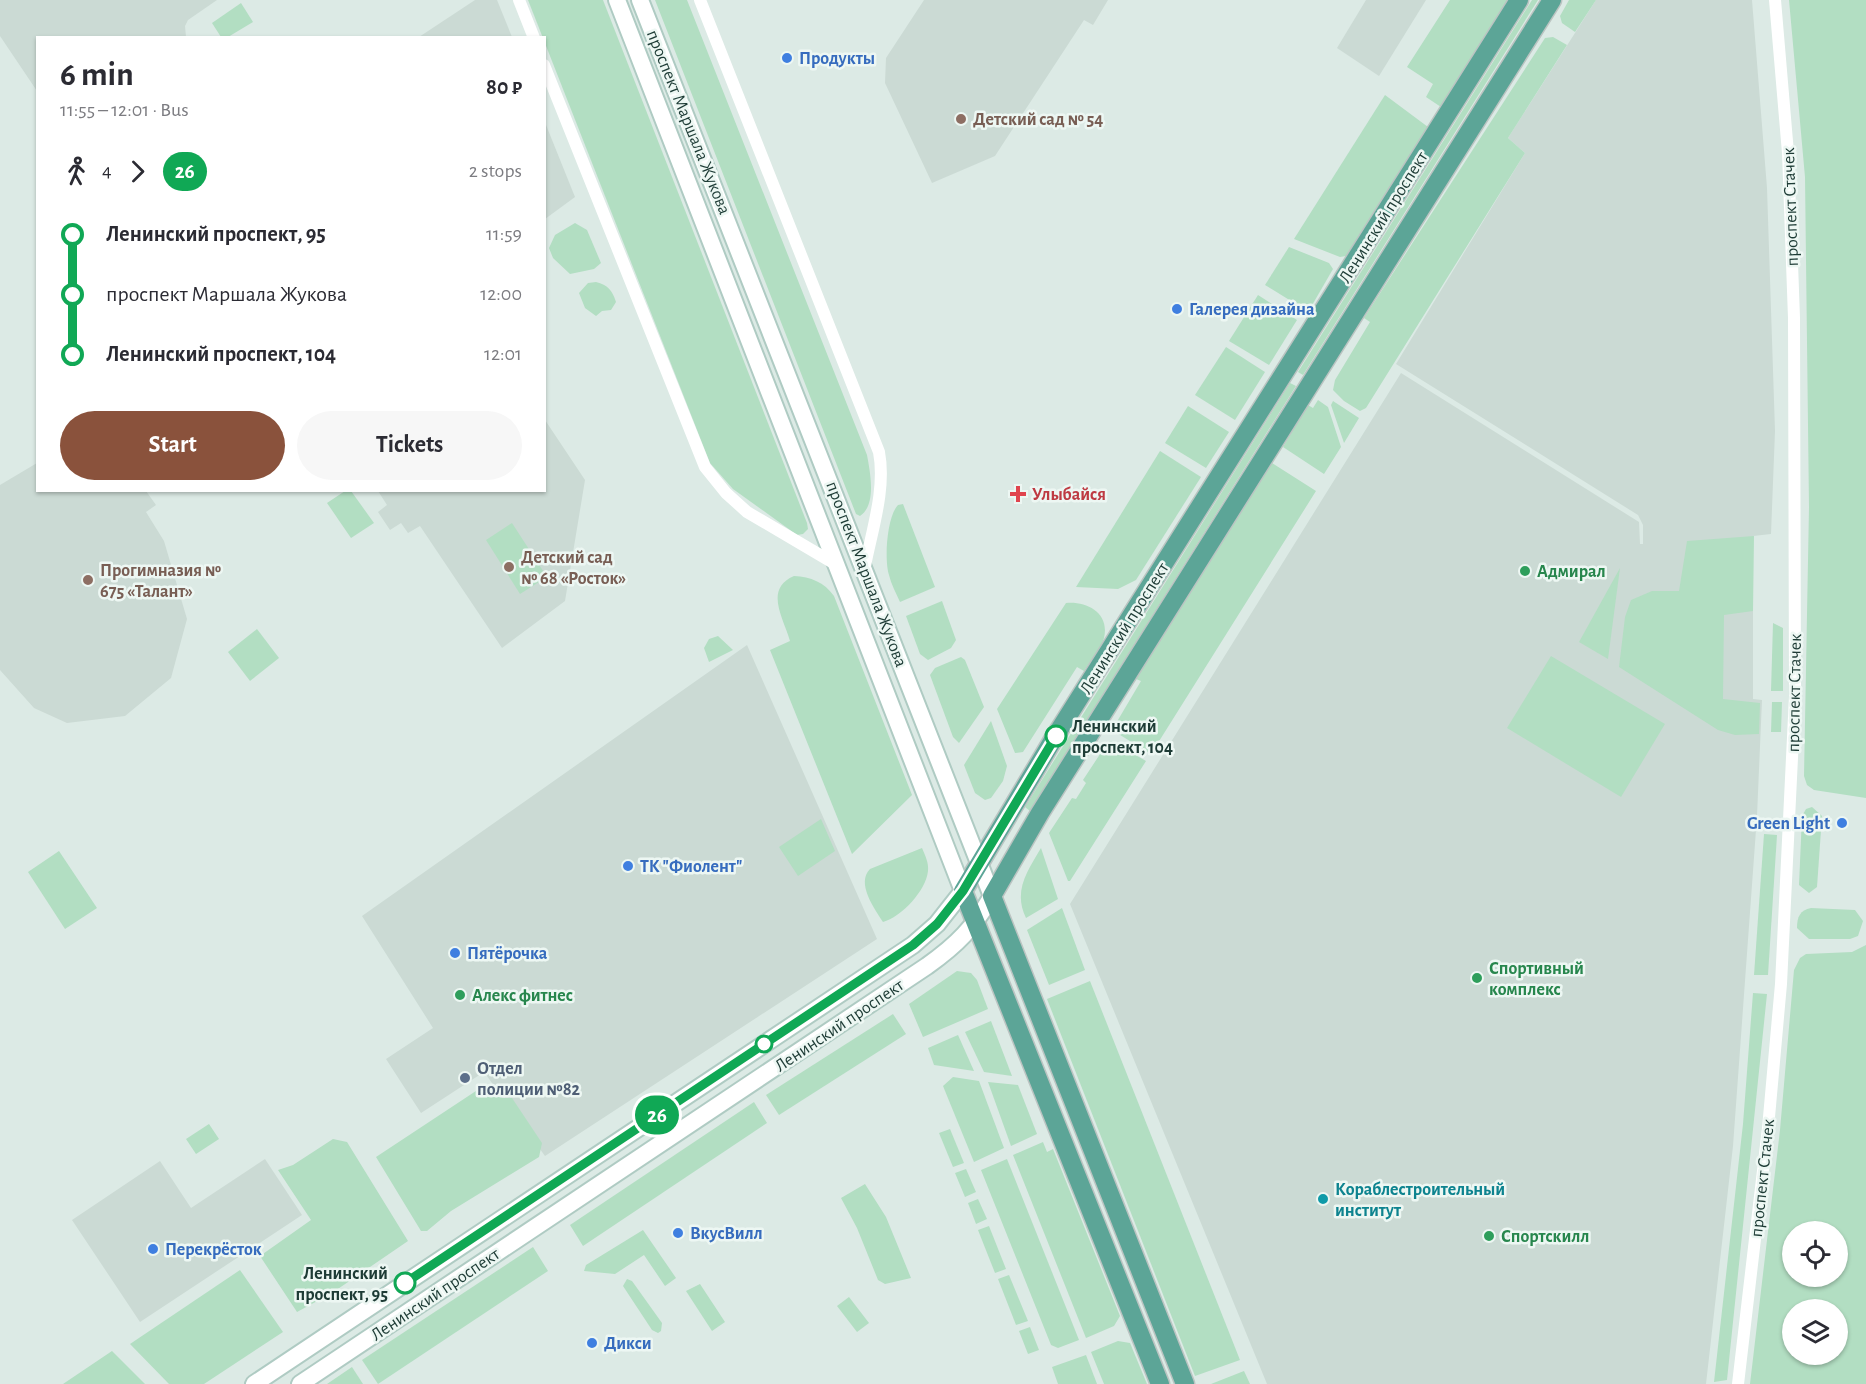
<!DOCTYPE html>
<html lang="en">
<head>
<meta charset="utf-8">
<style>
  :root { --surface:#fff; --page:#f7f7f7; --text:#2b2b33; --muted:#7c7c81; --accent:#8a523c }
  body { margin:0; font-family:"Alegreya Sans",sans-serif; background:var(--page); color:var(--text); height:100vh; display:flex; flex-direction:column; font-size:22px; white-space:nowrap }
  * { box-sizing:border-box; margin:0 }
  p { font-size:20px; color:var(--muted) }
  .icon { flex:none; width:33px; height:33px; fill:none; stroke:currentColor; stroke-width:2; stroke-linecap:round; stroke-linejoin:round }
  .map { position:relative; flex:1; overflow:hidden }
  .sheet { position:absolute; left:36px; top:36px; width:510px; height:456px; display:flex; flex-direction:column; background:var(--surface); border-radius:0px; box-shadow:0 2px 4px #0004 }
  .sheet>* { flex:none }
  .badge { padding:0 12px; border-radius:20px; font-size:21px; line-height:39px }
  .buttons { position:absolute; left:1782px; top:1221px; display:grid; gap:12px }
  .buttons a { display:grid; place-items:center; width:66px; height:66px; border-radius:50%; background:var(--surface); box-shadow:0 2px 4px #0004; font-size:30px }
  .map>.badge { position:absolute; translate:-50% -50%; box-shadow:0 0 0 3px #fff }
  .legs { display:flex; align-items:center; gap:9px; height:66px; padding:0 24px; font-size:20px }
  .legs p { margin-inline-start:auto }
  .headline { display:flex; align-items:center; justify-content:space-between; height:102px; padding:0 24px }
  h1 { font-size:33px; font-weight:700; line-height:45px }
  .cta { display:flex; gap:12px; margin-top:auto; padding:12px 24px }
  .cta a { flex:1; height:69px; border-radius:36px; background:var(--accent); color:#fff; font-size:24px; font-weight:700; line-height:69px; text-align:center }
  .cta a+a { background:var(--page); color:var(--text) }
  ul { padding:0 24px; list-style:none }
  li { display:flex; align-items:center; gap:21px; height:60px; font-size:22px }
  li i { display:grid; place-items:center; width:9px; height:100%; margin:0 8px; background:currentColor }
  li i::after { content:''; width:15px; height:15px; margin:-8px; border:4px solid; border-radius:50%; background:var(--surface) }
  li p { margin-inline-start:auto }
  li:first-child i { background:linear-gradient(#0000 50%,currentColor 0) }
  li:last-child i { background:linear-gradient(currentColor 50%,#0000 0) }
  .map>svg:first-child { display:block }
  .built { fill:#cbdad4 }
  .green { fill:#b2dec2; fill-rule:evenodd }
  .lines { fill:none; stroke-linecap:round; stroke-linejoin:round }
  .secondary-casing { stroke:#afcbc3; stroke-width:20 }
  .primary-casing { stroke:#bbc4c2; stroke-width:21 }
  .minor { stroke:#fff; stroke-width:12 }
  .secondary { stroke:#fff; stroke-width:16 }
  .primary { stroke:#5ca597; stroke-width:18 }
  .line-1-casing { stroke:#fff; stroke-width:14 }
  .line-1 { stroke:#10a855; stroke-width:9 }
  .shop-dot { fill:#3f7fe0; stroke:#edf7f3; stroke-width:2 }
  .education-dot { fill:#8d6e63; stroke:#edf7f3; stroke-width:2 }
  .health-dot { fill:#e0444e; stroke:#edf7f3; stroke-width:2 }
  .leisure-dot { fill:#2e9e5b; stroke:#edf7f3; stroke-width:2 }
  .stop-1-dot { fill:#fff; stroke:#10a855; stroke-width:3 }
  .service-dot { fill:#5c6f8a; stroke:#edf7f3; stroke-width:2 }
  .culture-dot { fill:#0f9aa8; stroke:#edf7f3; stroke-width:2 }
  .labels { text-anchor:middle; stroke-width:5; stroke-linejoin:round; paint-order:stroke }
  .shop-label { font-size:18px; font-weight:bold; fill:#366cbe; stroke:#edf7f3; text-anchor:start }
  .education-label { font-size:18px; font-weight:bold; fill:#785e54; stroke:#edf7f3; text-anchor:start }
  .street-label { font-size:18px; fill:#1d3b35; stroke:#edf7f3 }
  .health-label { font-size:18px; font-weight:bold; fill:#be3a42; stroke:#edf7f3; text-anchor:start }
  .leisure-label { font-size:18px; font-weight:bold; fill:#27864d; stroke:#edf7f3; text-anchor:start }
  .stop-label { font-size:18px; font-weight:bold; fill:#1d3b35; stroke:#edf7f3; text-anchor:start }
  .service-label { font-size:18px; font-weight:bold; fill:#4e5e75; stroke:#edf7f3; text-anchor:start }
  .culture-label { font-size:18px; font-weight:bold; fill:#0d838f; stroke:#edf7f3; text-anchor:start }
</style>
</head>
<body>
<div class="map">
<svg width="1866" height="1384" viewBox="0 0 1866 1384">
  <rect width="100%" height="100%" fill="#dceae5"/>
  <g class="built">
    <polygon points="0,0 217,0 188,20 185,26 186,37 38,38 37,91 0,36"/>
    <polygon points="475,0 497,0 512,37 419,37"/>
    <polygon points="924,0 1108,0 1093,25 1084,20 995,156 932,183 885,83 886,58"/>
    <polygon points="1366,0 1426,0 1379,76 1337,48"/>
    <polygon points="1596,0 1752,0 1767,188 1775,431 1771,534 1753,536 1753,699 1762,700 1757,816 1733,1146 1706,1384 1267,1384 1070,904 1401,373 1639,522 1640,544 1643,544 1643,525 1638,515 1396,364 1525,153 1508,138"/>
    <polygon points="544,120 575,197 545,219 544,219"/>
    <polygon points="545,420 585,480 565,601 502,648 420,526 408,533 401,523 390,530 378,512 387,505 378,491 544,490"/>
    <polygon points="37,463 38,490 146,491 156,505 146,512 164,541 187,619 171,678 125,716 67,723 34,708 0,670 0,485"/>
    <polygon points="747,645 877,939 545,1156 484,1072 421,1113 386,1059 433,1028 362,916"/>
    <polygon points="265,1159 302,1215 140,1322 72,1220 160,1161 191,1208"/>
  </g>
  <g class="green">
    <polygon points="528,0 603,0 807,523 808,529 803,534 797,535 733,489 710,463"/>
    <path d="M 655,0 L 687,0 L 867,455 C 870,471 877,505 860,516 L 856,514 Z"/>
    <polygon points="1450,0 1510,0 1441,107 1426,97 1433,84 1407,67"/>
    <polygon points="1532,0 1538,0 1303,375 1298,372"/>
    <polygon points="1569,0 1596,0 1575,32 1562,23 1560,16"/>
    <polygon points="1789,0 1866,0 1866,798 1814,790 1807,785 1804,776 1809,507 1805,177"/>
    <polygon points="241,3 253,22 228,37 221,37 212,23"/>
    <polygon points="1553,37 1567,45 1508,138 1525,153 1366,408 1360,411 1344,401 1333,390 1335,380 1370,322 1364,318 1545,38"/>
    <polygon points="1385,95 1428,127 1346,256 1340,257 1294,239"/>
    <polygon points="575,223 587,230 601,263 594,269 570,274 553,258 549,248 555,235"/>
    <polygon points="1289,247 1329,263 1333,269 1311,307 1304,309 1265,285"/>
    <path d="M 596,282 C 608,285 612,290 616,302 L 611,310 L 602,311 L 596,316 L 585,308 L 579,293 L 588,283 Z"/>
    <polygon points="1258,295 1297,320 1269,365 1229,341"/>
    <polygon points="1226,347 1265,372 1235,420 1195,395"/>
    <polygon points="1290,383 1296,386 1030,811 1025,807"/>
    <polygon points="1318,400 1328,407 1341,447 1324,474 1283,447 1308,405 1313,408"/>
    <polygon points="1333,401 1359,418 1344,443 1331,405"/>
    <polygon points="1188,406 1229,432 1206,468 1165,443"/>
    <polygon points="1160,451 1201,477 1136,580 1118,589 1076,587"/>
    <polygon points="1272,463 1316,491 1151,754 1112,730 1141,681 1136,679"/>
    <polygon points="345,491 351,491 374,523 351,538 327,503"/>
    <path d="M 903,504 L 935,587 L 900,602 C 896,593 891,584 889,575 C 884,560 887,516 898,505 Z"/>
    <polygon points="512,523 547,577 520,594 486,540"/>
    <polygon points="1754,536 1753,611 1724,615 1723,699 1760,703 1759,734 1735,735 1718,730 1619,667 1625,617 1631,600 1652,591 1679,591 1687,541"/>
    <polygon points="1620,568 1608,659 1579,642"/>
    <path d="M 794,576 C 811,577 824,582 834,596 L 912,795 L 852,854 L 770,650 L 790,641 C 783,617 764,589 794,576 Z"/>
    <polygon points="942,601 956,640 951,648 928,660 920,654 906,616"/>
    <path d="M 1066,603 C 1087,601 1110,613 1104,638 C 1101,649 1090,661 1084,671 L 1077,667 L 1023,752 L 1015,753 L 997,709 Z"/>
    <polygon points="1773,623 1783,628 1783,691 1771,691"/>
    <polygon points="257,629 279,658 250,681 228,652"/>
    <polygon points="718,636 733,650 709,662 704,648 709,639"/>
    <polygon points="1551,656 1665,724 1621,797 1507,728"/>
    <polygon points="961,657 965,660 984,707 959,743 953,737 930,675 935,668"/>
    <polygon points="1772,702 1782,702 1781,732 1771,732"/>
    <polygon points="991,721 1007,766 1003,781 991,798 985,800 975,793 964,765"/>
    <polygon points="1111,741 1146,761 1070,881 1068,881 1049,833 1072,798 1076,799 1086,783 1083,780 1108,742"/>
    <polygon points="1812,807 1822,816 1817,887 1809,893 1799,885 1802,816 1806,809"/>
    <polygon points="821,819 835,851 798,876 779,847"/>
    <polygon points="1764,834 1777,835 1768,975 1754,975"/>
    <path d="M 922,848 C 925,855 929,863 928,871 C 926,891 901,917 883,922 C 874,908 856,883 870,869 Z"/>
    <path d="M 1041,848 L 1058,899 L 1026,918 C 1013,891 1027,872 1041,848 Z"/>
    <polygon points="59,851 97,908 65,929 28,872"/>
    <polygon points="1062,908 1085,970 1049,985 1027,930"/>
    <path d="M 1811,908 L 1855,910 L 1863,921 L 1858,936 L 1850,939 L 1809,939 L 1797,928 C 1797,917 1800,910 1811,908 Z"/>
    <path d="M 1866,945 L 1866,1384 L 1750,1384 L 1780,1130 L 1794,970 L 1800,958 L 1806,954 L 1852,952 ZM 1792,1232 L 1838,1232 L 1838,1276 L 1792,1276 ZM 1792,1310 L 1838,1310 L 1838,1354 L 1792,1354 Z"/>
    <polygon points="957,971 971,973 977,980 988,1009 923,1037 909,1004"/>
    <polygon points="1090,981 1240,1360 1195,1376 1047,999"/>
    <polygon points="1753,993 1767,994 1727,1380 1714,1382 1743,1124"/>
    <polygon points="893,1014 906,1034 779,1115 766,1095"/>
    <polygon points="991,1021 1012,1076 984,1072 965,1032"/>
    <polygon points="958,1035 974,1071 934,1065 928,1048"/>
    <polygon points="953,1077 979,1081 1004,1148 974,1162 943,1086"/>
    <polygon points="988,1082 1018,1085 1037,1134 1011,1146"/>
    <polygon points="489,1086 503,1098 512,1098 542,1143 539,1157 451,1211 427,1231 421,1231 376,1157 482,1087"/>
    <polygon points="754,1102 767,1123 583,1246 570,1225"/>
    <polygon points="209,1124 219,1139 196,1154 186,1139"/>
    <polygon points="950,1129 964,1163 953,1167 939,1133"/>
    <polygon points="333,1139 347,1142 408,1241 332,1293 297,1312 260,1256 311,1220 278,1170 293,1165"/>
    <polygon points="1043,1142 1047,1152 1053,1149 1120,1316 1114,1326 1086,1338 1013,1155"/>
    <polygon points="1007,1159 1079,1340 1058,1348 1051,1345 981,1170"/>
    <polygon points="966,1169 976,1192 965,1197 955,1173"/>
    <polygon points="865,1184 886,1217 911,1278 885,1284 878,1280 857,1228 841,1198"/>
    <polygon points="978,1199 987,1219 976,1224 968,1203"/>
    <polygon points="989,1226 1006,1269 995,1273 978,1230"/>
    <polygon points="643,1230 676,1278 665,1286 644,1255 615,1274 584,1271 586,1265"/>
    <polygon points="533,1247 548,1271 378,1384 362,1360"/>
    <polygon points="240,1270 283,1332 204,1384 169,1384 130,1344"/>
    <polygon points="1009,1275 1028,1321 1016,1325 998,1279"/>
    <polygon points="627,1279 632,1281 662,1323 661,1331 658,1333 652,1330 623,1286"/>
    <polygon points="700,1284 725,1322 712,1331 686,1291"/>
    <polygon points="849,1297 869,1323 857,1332 837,1306"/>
    <polygon points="1030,1327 1039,1350 1028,1354 1019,1331"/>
    <polygon points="1118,1341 1130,1343 1147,1384 1104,1384 1091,1352"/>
    <polygon points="112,1351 145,1384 62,1384 63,1384"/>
    <polygon points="1086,1355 1097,1384 1058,1384 1052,1367"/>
    <polygon points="352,1367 363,1384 327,1384"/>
    <polygon points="1244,1371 1250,1384 1211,1384"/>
  </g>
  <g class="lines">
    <defs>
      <g id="secondary">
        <polyline points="254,1384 913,945 937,924 963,891 617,0"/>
        <path d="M 300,1384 L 927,966 C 958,944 973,928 992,896 L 640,0"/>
      </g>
      <g id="primary">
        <polyline points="1160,1384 963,891 1056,735 1519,0"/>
        <polyline points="1185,1384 992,896 1040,813 1552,0"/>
      </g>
    </defs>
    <use href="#secondary" class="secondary-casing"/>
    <use href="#primary" class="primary-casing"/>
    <g class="minor">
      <polyline points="519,0 534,38"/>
      <path d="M 700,0 L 879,452 C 886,489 872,530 865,566"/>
      <polyline points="544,65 705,467 726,493 747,512 837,565"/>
      <polyline points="1738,1384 1768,1128 1781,984 1795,696 1794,318 1788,153 1775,0"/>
    </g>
    <use href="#secondary" class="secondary"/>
    <use href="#primary" class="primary"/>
  </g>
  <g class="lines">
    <defs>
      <polyline id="line-1" points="405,1283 913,945 937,924 963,891 1056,736"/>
    </defs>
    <use href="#line-1" class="line-1-casing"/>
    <use href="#line-1" class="line-1"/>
  </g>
  <g class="shop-dot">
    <circle cx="787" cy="58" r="6"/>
    <circle cx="1177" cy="309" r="6"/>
    <circle cx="1842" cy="823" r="6"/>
    <circle cx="628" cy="866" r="6"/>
    <circle cx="455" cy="953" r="6"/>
    <circle cx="678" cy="1233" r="6"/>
    <circle cx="153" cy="1249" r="6"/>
    <circle cx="592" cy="1343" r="6"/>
  </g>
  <g class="education-dot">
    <circle cx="961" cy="119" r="6"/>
    <circle cx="509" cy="567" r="6"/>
    <circle cx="88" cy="580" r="6"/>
  </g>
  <path class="health-dot" d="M1015 485h6v6h6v6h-6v6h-6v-6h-6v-6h6z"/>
  <g class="leisure-dot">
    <circle cx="1525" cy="571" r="6"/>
    <circle cx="1477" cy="978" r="6"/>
    <circle cx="460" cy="995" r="6"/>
    <circle cx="1489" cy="1236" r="6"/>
  </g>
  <g class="stop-1-dot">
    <circle cx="1056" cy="736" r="10"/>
    <circle cx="764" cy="1044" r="8"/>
    <circle cx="405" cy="1283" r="10"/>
  </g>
  <circle class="service-dot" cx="465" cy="1078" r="6"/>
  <circle class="culture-dot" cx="1323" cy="1199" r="6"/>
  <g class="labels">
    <g class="shop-label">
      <text x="799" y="64">Продукты</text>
      <text x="1189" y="315">Галерея дизайна</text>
      <text x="1830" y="829" text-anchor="end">Green Light</text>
      <text x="640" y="872">ТК "Фиолент"</text>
      <text x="467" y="959">Пятёрочка</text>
      <text x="690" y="1239">ВкусВилл</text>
      <text x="165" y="1255">Перекрёсток</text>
      <text x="604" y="1349">Дикси</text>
    </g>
    <g class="education-label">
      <text x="973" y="125">Детский сад № 54</text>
      <text x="521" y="563">Детский сад<tspan x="521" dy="21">№ 68 «Росток»</tspan></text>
      <text x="100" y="576">Прогимназия №<tspan x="100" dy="21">675 «Талант»</tspan></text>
    </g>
    <g class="street-label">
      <text transform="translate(689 122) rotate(68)" y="6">проспект Маршала Жукова</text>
      <text transform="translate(1790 207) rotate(-92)" y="6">проспект Стачек</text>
      <text transform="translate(1383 217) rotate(-58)" y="6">Ленинский проспект</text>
      <text transform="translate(867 574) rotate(69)" y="6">проспект Маршала Жукова</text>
      <text transform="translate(1124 628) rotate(-58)" y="6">Ленинский проспект</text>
      <text transform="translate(1794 693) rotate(-89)" y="6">проспект Стачек</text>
      <text transform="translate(839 1025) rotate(-34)" y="6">Ленинский проспект</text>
      <text transform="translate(1762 1178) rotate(-84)" y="6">проспект Стачек</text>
      <text transform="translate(435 1294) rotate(-34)" y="6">Ленинский проспект</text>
    </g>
    <g class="health-label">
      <text x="1032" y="500">Улыбайся</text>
    </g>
    <g class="leisure-label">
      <text x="1537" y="577">Адмирал</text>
      <text x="1489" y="974">Спортивный<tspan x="1489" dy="21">комплекс</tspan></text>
      <text x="472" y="1001">Алекс фитнес</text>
      <text x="1501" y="1242">Спортскилл</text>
    </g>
    <g class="stop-label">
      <text x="1072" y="732">Ленинский<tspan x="1072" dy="21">проспект, 104</tspan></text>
      <text x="388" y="1279" text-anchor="end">Ленинский<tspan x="388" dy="21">проспект, 95</tspan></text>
    </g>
    <g class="service-label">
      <text x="477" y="1074">Отдел<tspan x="477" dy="21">полиции №82</tspan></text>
    </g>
    <g class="culture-label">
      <text x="1335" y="1195">Кораблестроительный<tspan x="1335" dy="21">институт</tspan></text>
    </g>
  </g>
</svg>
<div class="buttons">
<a><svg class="icon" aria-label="locate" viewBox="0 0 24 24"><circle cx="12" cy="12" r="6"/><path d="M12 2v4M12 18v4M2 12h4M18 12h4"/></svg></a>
<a><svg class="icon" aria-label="layers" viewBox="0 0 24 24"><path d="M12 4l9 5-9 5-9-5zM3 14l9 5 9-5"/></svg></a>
</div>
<b class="badge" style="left:657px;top:1115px;background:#10a855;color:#fff">26</b>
<section class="sheet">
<div class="headline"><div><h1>6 min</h1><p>11:55 – 12:01 · Bus</p></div><b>80 ₽</b></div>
<div class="legs"><svg class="icon" aria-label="walk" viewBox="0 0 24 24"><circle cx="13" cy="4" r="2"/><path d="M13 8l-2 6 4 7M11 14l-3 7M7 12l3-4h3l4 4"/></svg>4<svg class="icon" aria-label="forward" viewBox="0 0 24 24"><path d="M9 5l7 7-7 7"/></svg><b class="badge" style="background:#10a855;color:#fff">26</b><p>2 stops</p></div>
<ul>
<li><i style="color:#10a855"></i><b>Ленинский проспект, 95</b><p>11:59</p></li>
<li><i style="color:#10a855"></i><span>проспект Маршала Жукова</span><p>12:00</p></li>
<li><i style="color:#10a855"></i><b>Ленинский проспект, 104</b><p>12:01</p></li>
</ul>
<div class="cta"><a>Start</a><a>Tickets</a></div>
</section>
</div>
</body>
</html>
